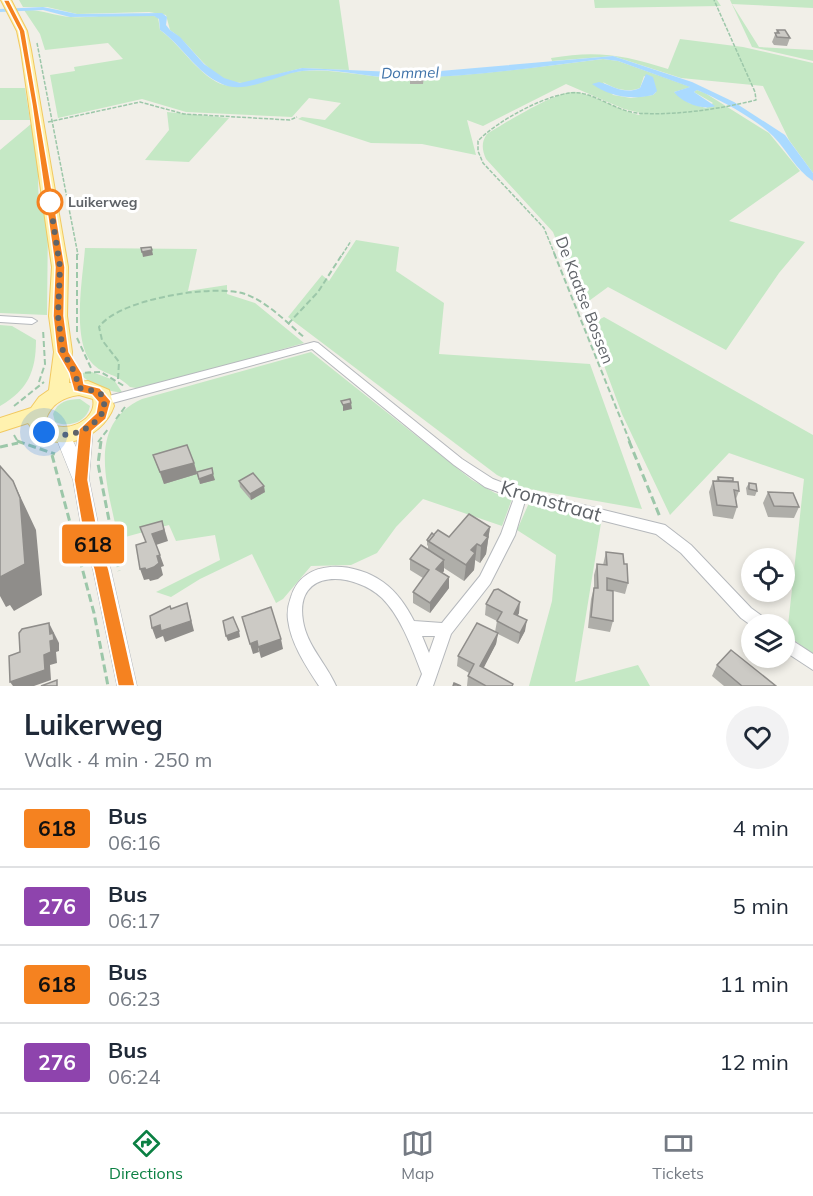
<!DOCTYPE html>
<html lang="en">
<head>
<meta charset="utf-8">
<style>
  :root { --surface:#fff; --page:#f2f2f3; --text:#1f2937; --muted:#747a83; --line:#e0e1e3; --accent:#0b8043 }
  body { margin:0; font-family:Mulish,sans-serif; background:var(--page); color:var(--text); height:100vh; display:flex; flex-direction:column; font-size:22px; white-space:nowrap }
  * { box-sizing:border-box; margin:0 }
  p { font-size:20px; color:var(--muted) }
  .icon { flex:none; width:33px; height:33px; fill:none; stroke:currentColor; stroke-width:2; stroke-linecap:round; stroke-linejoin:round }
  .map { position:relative; height:686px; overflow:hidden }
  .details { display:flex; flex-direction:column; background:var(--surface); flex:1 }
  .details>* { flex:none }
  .badge { padding:0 12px; border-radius:4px; font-size:21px; line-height:39px }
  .buttons { position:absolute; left:741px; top:548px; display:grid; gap:12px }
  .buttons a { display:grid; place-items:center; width:54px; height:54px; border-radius:50%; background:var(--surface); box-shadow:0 3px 9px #0003; font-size:30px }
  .you { position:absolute; width:30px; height:30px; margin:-15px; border:4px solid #fff; border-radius:50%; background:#1a73e8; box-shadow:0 0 0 9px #1a73e833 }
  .map>.badge { position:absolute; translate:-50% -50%; box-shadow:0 0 0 3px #fff }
  .round { display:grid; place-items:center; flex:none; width:63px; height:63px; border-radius:32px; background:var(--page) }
  .headline { display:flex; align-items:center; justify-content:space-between; height:102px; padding:0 24px }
  h1 { font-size:28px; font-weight:700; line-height:45px }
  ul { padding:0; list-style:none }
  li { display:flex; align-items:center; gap:18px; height:78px; padding:0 24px; border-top:2px solid var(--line) }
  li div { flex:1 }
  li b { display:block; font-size:22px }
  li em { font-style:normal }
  li .badge { min-width:66px; font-weight:700; text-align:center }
  .tab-bar { display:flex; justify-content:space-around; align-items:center; height:84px; border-top:2px solid var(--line); background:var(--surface); font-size:16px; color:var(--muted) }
  .tab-bar a { display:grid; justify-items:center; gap:3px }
  .tab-bar .on { color:var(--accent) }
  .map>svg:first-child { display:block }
  .green { fill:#c5e8c5; fill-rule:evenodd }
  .water { fill:#aadaff }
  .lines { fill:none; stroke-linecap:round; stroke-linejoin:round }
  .minor-casing { stroke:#b5b8bc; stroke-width:2 }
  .tertiary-casing { stroke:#b5b8bc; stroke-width:1 }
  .primary-casing { stroke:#f2c960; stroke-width:2 }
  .path-far2 { stroke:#9cc7a9; stroke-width:1.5; stroke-dasharray:4 1.5; stroke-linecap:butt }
  .path-far1 { stroke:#9cc7a9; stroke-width:2; stroke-dasharray:6 3; stroke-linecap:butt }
  .path { stroke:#9cc7a9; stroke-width:3; stroke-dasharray:8 4; stroke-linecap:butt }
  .minor { fill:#fff; fill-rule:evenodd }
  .tertiary { fill:#fff; fill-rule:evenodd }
  .primary { fill:#fff2af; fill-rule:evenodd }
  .wall { fill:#afaea9 }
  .shaded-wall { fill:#8f8d8a }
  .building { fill:#cccac5; stroke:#8f8d8a; stroke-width:1.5 }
  .line { fill:#f58220; stroke:#fff; stroke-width:1.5 }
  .walk { stroke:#5f6368; stroke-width:6; stroke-dasharray:0 10.8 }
  .stop-dot { fill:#fff; stroke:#f58220; stroke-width:3 }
  .labels { text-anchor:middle; stroke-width:6; stroke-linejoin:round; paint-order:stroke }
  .far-stop-label { font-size:14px; font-weight:bold; fill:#5f6368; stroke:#fff; text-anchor:start }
  .far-water-label { font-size:15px; font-style:italic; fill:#4174aa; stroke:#fff }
  .street-label { font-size:16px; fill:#5f6368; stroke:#fff }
  .near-street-label { font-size:20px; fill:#5f6368; stroke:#fff }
</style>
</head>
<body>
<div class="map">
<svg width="813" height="686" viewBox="0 0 813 686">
  <rect width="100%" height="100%" fill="#f1efe8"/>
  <g class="green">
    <path d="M 19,0 L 339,0 L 349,70 L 302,68 L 244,83 C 210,84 195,46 170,30 L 166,15 L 149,12 L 77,14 L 47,7 L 23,7 Z"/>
    <polygon points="594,0 717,0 721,6 595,8"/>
    <polygon points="730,0 813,0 813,8 732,4 759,47 813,50 813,61 752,47"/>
    <path d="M 24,10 C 41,9 55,16 71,17 C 99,19 131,9 158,17 L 160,30 C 181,44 204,85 231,86 C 252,87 280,73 302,71 C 337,68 373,79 407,78 C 473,76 538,67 603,59 L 618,61 L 691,87 L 674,92 L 689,103 L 706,108 L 713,103 L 694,92 L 697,90 L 705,93 L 769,133 L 800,171 L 729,221 L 805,242 L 779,273 L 726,350 L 608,287 L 582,306 L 553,232 L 486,159 C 482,150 481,142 487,134 C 503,124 560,89 576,92 C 598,96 617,110 639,115 L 641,113 L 624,109 L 566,84 L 483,126 L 467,120 L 476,155 L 422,144 L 371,143 L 298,119 L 302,117 L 325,120 L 341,103 L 309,98 L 292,117 L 186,112 L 142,99 L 58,118 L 50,75 L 75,71 L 74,67 L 123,59 L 108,43 L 45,50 L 40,34 ZM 644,76 L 652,80 L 656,92 L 653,95 L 631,98 L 613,95 L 603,82 C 615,89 627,93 640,88 Z"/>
    <path d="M 680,39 L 743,47 L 813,63 L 813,173 L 789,140 L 763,86 L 681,78 L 613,56 L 552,61 L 551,58 C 597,50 624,55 668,69 Z"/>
    <polygon points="0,88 25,88 30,120 0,120"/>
    <polygon points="167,112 229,118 189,162 145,160 169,130"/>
    <path d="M 31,124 C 33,138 39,154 39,168 C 38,187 36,202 48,219 L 47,315 L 0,313 L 0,150 Z"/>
    <polygon points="356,240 399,247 396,271 444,303 439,354 590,364 642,509 523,488 497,475 288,317 322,275 329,281"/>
    <path d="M 85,248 L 197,249 L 188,291 L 227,285 L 227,294 L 255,303 L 304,343 L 142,389 L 130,387 C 116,373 105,375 95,366 C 70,345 83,277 85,248 Z"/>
    <polygon points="604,317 813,435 813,654 787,635 804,479 729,453 670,515 622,414 589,325"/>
    <path d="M 0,325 L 12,326 L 36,340 C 36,371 28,390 0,406 Z"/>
    <path d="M 311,352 L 472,480 L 495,493 L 512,499 L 502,526 L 423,499 L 396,527 L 377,553 L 351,565 L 311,566 L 283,599 L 276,603 L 252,554 L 200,579 L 171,597 L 156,592 L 220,560 L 215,535 L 176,541 L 169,525 L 118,539 C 110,491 83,426 142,399 Z"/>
    <path d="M 89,371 L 114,380 L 122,392 C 110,393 88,383 80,374 Z"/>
    <path d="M 80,399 L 90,406 C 87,422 69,428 55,422 L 53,414 C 57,402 68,399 80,399 Z"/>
    <polygon points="529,503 602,517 575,682 638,665 650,686 529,686 552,601 556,555 517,530"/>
  </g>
  <g class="water">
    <path d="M 43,7 L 77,14 L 162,13 L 167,17 L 166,25 L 170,30 L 180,37 L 204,64 L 224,78 L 240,83 L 302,68 L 417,73 L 613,56 L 692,82 L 734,102 L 785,135 L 813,173 L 813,181 C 795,169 788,151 773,136 C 756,119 719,99 697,90 L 694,92 L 715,106 C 703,111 681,102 674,92 L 690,87 L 618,61 L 603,59 C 538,67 473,77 407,78 C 372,79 336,67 302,71 C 278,74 246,95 222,84 C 195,72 183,46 160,30 L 159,19 L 154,16 L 70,17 L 43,10 L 0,12 L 0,9 Z"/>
    <path d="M 646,74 L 653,77 L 657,91 L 653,95 C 631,100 611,97 592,84 L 599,82 C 614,86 624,95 640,88 Z"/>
  </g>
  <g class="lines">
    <defs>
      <g id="minor">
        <polygon points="0,316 32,318 37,321 32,324 0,322"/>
        <path d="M 314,342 L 318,343 L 462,459 L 493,479 L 522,490 L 665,525 L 691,545 L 751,608 L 766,619 L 768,624 L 752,624 L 752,626 L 741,618 L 681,553 L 656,534 L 525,501 L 515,535 L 490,584 L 451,634 L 433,686 L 417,686 L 422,674 C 412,648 401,617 382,598 C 354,572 294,567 303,621 C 307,646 326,663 336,686 L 319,686 C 306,666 291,644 288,620 C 287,612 288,605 291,597 C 303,557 355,562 383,582 C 397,592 407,607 414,621 L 442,623 L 480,576 L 501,534 L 514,498 L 485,487 L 454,465 L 312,349 L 105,405 L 101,404 L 99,401 L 101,398 L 105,397 ZM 422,636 L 435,636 L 429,653 Z"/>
        <polygon points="784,635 813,654 813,670 784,651"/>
      </g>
      <polygon id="tertiary" points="85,423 90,425 93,429 89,479 101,538 111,570 137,686 117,686 93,570 83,538 73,480 55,435 58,431 68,431 76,447 80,425"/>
      <path id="primary" d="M 1,0 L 11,0 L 27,31 L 31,50 L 68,267 L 67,316 L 72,352 L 69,383 L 88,381 L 109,390 L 114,406 C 102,441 51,458 28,423 L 0,432 L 0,418 L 31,408 L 39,397 L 49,390 L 54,352 L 49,316 L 52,267 L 21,50 L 17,31 ZM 79,395 L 93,399 C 98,422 60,437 46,419 C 51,404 64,397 79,395 Z"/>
    </defs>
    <use href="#minor" class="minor-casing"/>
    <use href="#tertiary" class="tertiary-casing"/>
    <use href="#primary" class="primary-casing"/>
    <g class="path-far2">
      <polyline points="37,43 78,255"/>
      <polyline points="48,122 140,102 184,114 290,120 297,117"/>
      <polyline points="342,255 351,241"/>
      <path d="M 555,255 L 544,228 L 483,163 L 478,151 L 478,141 C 495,122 554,89 580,93 C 599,96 617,111 637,113 C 674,116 720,109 756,100 L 755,92 L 714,0"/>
    </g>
    <g class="path-far1">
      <polyline points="554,253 630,442"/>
      <polyline points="288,324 318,292 343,253"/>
      <polyline points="77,332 77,253"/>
      <polyline points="77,338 91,368"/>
      <polyline points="76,373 101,372 124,386"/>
      <path d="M 118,379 L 119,362 L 102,340 L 99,327 C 119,299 209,285 242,293 C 266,300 286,322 305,338"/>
      <polyline points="39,382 45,364 43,329"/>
      <polyline points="14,406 44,382"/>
      <polyline points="116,419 125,407"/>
      <polyline points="14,435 18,442"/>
      <polyline points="98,442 109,428"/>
    </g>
    <g class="path">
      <polyline points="17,441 55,454"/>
      <polyline points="101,441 98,464 119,571"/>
      <polyline points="629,441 660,517"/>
      <polyline points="0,447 18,443"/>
      <polyline points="52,455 94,613 108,686"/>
    </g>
    <use href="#minor" class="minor"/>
    <use href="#tertiary" class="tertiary"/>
    <use href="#primary" class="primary"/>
  </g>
  <g class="wall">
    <polygon points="777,30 790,38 787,46 774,45 772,42"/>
    <polygon points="410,75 424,75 423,84 410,84"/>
    <polygon points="153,455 194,463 197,472 215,480 200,484 197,474 164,484"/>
    <polygon points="718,477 733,481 739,491 736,499 737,507 733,519 713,516 709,492 713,481 716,481"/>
    <polygon points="239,481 265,492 251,500 240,487"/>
    <polygon points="749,483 757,491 755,496 747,495 746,488"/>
    <polygon points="768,492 799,507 794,518 768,517 763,503"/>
    <polygon points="490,527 486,554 480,563 475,560 475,561 474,570 464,581 444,568 444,571 442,573 449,588 430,613 413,603 413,592 423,578 410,570 410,559 428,550 428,546 427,545 427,540 434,535 449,537"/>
    <polygon points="606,552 624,564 628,583 625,594 613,591 613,621 610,632 588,628 591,599 594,588 594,575 597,564 603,565"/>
    <polygon points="486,604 519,613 518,615 525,631 518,644 498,634 496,644 483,668 513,686 467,686 468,676 469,673 457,666 458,656 495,632 497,621 485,615"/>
    <polygon points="717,665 776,686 724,686 712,676"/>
  </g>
  <g class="shaded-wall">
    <polygon points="152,250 153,255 143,257 142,252"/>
    <polygon points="351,403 352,409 343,411 343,405"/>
    <polygon points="194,463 197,474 164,484 160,472"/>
    <polygon points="213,474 215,480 200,484 199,479"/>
    <polygon points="13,481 36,530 42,595 14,611 10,605 6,607 0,596 0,577"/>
    <polygon points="264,486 265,492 251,500 250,494"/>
    <polygon points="162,521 168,541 156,545 152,534"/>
    <polygon points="490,527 486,554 480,563 481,546 484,535"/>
    <polygon points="477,544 474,570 464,581 466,565 471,550"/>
    <polygon points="160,555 164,566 161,567 163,575 158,579 150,581 149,579 144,580 140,569 145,568 157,556"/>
    <polygon points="444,560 444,571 436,580 436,569"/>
    <polygon points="449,577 449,588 430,613 430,603"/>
    <polygon points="520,602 519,613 513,624 514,614"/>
    <polygon points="187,603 194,631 165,642 163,636 156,639 152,628"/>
    <polygon points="527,620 525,631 518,644 520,633"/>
    <polygon points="49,623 59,643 59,651 56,652 57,663 50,665 51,680 34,686 13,686 10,682 44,655 50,634"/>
    <polygon points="239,631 240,637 228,641 226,636"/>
    <polygon points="498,633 496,644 479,677 480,666"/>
    <polygon points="281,639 283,649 261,658 258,647"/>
    <polygon points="257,641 259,652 253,654 250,644"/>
  </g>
  <g class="building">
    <polygon points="777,30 785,30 790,38 777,37 775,33 779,33"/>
    <rect x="410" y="75" width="14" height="5"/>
    <polygon points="151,247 152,250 142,252 141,248"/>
    <polygon points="350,399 351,403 343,405 341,401"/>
    <polygon points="187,445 194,463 160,472 153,455"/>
    <polygon points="0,466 13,481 20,498 25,564 0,577"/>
    <polygon points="212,468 213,474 199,479 197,472"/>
    <polygon points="253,473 264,486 250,494 239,481"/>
    <polygon points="718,477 733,478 733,481 719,481"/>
    <polygon points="713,481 738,482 739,491 734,490 737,507 717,505"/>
    <polygon points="749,483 756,484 757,491 749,489"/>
    <polygon points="768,492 793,493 799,507 774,506"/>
    <polygon points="469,514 490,527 484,535 488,537 481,546 477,544 471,550 475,553 466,565 428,541 438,530 449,537"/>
    <polygon points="162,521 164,530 152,534 160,555 157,556 159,563 154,567 146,570 145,568 140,569 136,545 146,542 140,527"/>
    <polygon points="432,533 434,535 429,541 427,540"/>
    <polygon points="421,545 444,560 436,569 449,577 430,603 413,592 429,570 410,559"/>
    <polygon points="606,552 623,554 624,564 627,564 628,583 607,578 607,590 613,591 613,621 591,617 594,588 598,588 597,564 607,565"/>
    <polygon points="498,589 520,602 514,614 527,620 520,633 497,621 502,612 486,604 494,590"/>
    <polygon points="187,603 191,621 161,631 160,625 152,628 150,616 170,606 171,609"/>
    <polygon points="271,607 281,639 258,647 257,641 250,644 242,617"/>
    <polygon points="233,617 239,631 226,636 223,621"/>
    <polygon points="49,623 50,634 53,633 54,640 50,641 51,652 44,655 45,670 10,682 9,656 20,652 19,633 22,629"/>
    <polygon points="477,623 498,633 480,666 513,684 512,686 486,686 468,676 474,664 458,656"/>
    <polygon points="731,650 776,686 742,686 717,665"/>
    <polygon points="57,680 57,686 41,686"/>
    <polygon points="454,683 461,686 453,686"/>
  </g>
  <polygon class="line" points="3,0 9,0 25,31 65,267 64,316 69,352 82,373 84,384 100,388 111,401 106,419 92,431 88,480 99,538 109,570 135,686 118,686 94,570 84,538 74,480 79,429 96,413 98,402 92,395 74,391 69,373 57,352 53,316 55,267 32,105 19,31"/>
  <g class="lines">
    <path class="walk" d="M 44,432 C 68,440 94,431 105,408 L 102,395 L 96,391 L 79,388 L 75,373 L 63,352 L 58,316 L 60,267 L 50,202"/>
  </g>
  <circle class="stop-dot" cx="50" cy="202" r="12"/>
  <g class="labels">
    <g class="far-stop-label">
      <text x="68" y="207">Luikerweg</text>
    </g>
    <g class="far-water-label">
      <text transform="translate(410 73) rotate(-1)" y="5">Dommel</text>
    </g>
    <g class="street-label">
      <text transform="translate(585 300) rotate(69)" y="6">De Kaatse Bossen</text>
    </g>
    <g class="near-street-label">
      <text transform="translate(551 501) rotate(16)" y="7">Kromstraat</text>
    </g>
  </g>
</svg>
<div class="buttons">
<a><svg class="icon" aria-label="locate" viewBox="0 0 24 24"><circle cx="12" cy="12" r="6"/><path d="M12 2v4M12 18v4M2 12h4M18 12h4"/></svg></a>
<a><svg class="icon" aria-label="layers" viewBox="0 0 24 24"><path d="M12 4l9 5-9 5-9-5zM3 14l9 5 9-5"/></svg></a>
</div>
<div class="you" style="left:44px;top:432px"></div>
<b class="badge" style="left:93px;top:544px;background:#f58220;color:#111">618</b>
</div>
<section class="details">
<div class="headline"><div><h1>Luikerweg</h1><p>Walk · 4 min · 250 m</p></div><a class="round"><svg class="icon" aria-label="heart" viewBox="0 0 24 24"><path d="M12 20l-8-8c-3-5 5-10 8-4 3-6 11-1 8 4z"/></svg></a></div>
<ul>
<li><span class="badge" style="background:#f58220;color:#111">618</span><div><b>Bus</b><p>06:16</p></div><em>4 min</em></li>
<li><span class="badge" style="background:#8e44ad;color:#fff">276</span><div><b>Bus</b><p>06:17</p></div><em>5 min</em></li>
<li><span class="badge" style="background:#f58220;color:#111">618</span><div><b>Bus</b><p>06:23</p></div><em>11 min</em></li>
<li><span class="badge" style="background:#8e44ad;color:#fff">276</span><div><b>Bus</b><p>06:24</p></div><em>12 min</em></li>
</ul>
</section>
<nav class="tab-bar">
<a class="on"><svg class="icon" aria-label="directions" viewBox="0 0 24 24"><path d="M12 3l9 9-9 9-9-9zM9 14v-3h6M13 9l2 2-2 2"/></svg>Directions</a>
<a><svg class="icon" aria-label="map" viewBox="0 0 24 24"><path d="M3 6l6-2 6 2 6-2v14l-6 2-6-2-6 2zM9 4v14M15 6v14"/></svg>Map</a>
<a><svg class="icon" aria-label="tickets" viewBox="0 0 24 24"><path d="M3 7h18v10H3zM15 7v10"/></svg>Tickets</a>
</nav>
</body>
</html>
